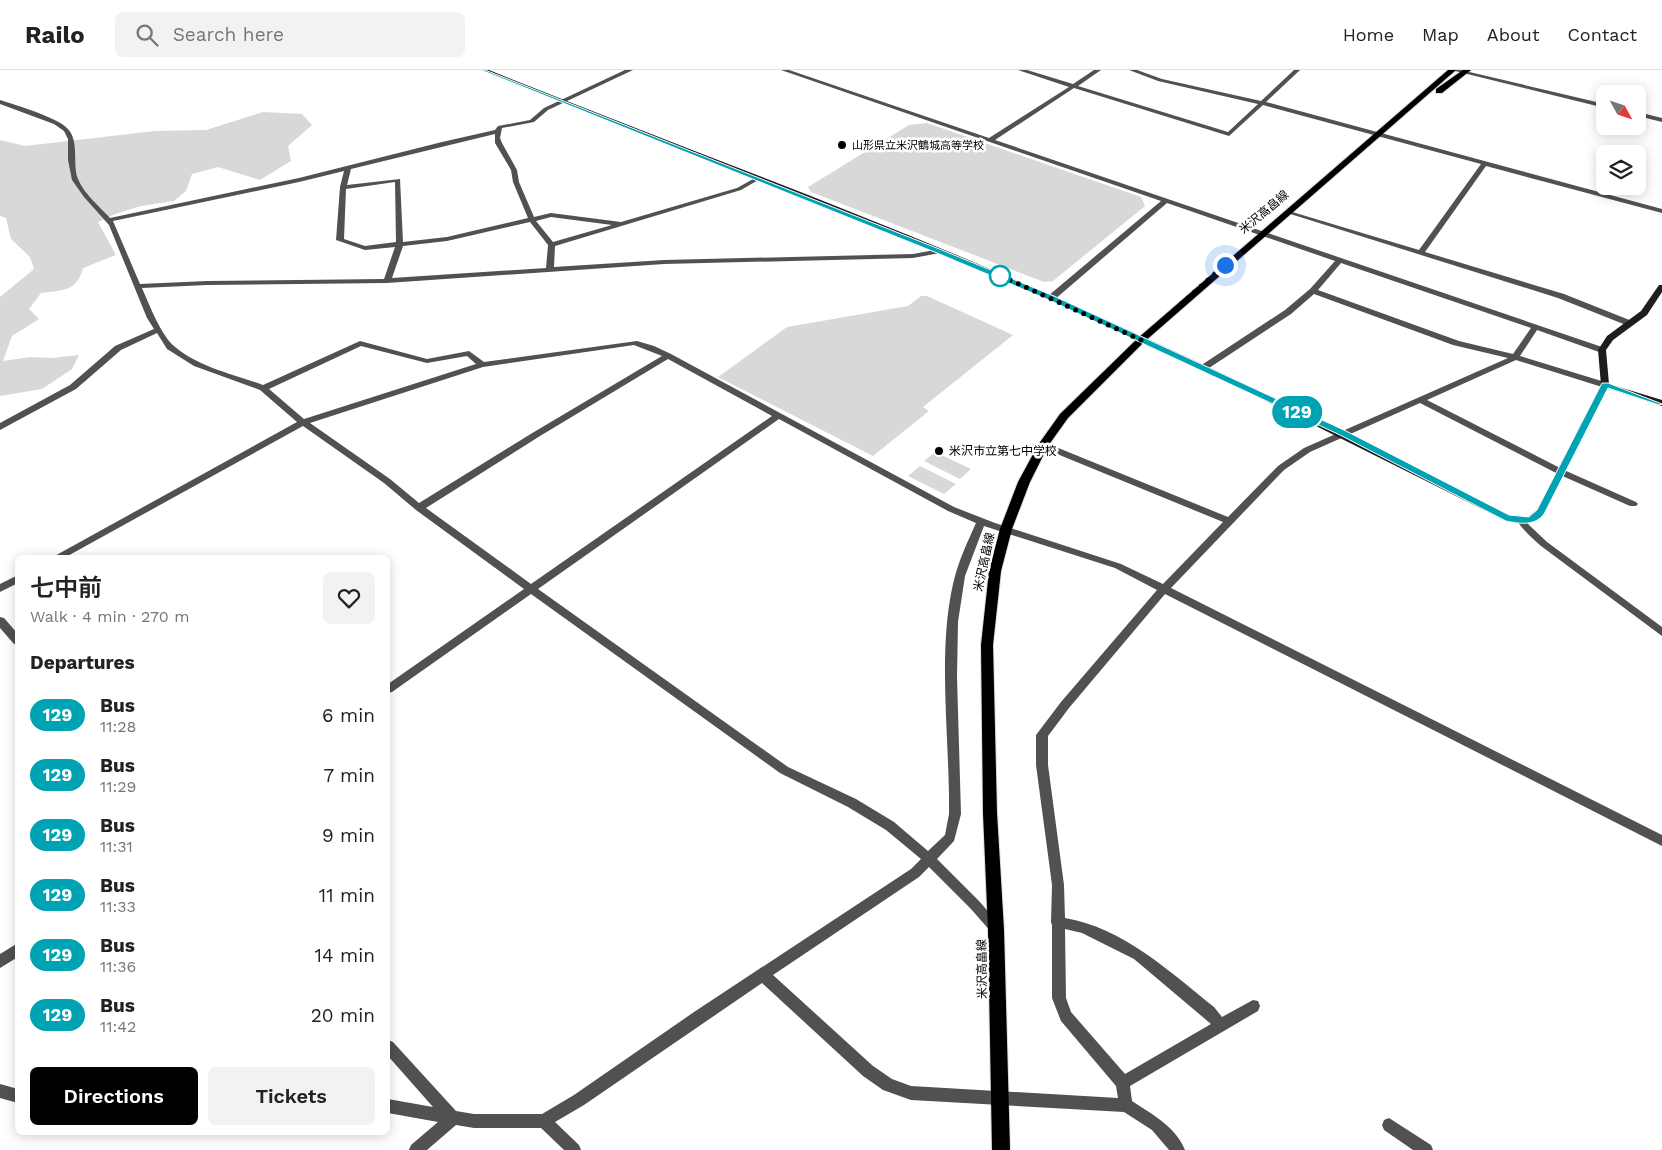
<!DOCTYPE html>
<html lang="en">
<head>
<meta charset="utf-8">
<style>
  :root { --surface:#fff; --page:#f2f2f2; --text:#222; --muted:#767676; --line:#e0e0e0; --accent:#000 }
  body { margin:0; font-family:"Work Sans","Noto Sans JP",sans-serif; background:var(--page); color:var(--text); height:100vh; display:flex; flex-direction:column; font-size:19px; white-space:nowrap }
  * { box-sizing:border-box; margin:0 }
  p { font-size:16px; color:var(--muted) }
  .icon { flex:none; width:28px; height:28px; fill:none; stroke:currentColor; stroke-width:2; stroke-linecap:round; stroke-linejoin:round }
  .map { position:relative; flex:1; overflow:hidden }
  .drawer { position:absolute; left:15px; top:485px; width:375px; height:580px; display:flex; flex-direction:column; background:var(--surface); border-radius:8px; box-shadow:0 2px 12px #0003 }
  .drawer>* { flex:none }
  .badge { padding:0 10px; border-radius:16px; font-size:18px; line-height:32px }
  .needle { width:32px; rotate:130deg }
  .controls { position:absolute; left:1596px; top:15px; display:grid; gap:10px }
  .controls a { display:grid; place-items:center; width:50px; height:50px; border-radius:8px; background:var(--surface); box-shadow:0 2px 12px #0003; font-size:25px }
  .you { position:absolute; width:25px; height:25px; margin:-12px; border:4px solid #fff; border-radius:50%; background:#1a73e8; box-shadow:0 0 0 8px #1a73e833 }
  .map>.badge { position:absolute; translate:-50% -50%; box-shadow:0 0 0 2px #fff }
  h2 { padding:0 15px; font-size:19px; line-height:45px }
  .round { display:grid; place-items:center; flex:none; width:52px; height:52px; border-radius:8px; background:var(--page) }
  .headline { display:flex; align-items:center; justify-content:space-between; height:85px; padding:0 15px }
  h1 { font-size:24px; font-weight:600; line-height:38px }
  .primary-button { display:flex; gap:10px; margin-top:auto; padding:10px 15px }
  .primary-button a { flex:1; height:58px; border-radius:8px; background:var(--accent); color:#fff; font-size:20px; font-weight:600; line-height:58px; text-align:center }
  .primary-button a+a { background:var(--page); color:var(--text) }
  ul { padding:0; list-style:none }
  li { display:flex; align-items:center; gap:15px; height:60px; padding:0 15px }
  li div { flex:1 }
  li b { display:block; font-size:19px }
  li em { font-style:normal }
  li .badge { min-width:55px; font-weight:700; text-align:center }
  header { display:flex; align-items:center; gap:30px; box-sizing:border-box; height:70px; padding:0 25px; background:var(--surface); border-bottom:1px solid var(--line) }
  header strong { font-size:24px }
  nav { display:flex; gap:28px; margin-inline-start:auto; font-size:18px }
  .search { width:350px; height:45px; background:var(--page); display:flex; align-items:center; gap:12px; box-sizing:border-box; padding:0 18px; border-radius:8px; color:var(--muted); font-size:19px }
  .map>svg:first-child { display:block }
  .green { fill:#d8d8d8 }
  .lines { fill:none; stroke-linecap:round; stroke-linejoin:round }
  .primary-casing { stroke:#dbdbdb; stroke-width:2 }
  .street { fill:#515151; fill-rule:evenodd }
  .secondary { fill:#1e1e1e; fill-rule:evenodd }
  .primary { fill:#000; fill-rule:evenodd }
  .line { fill:#00a3b4; stroke:#fff }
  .walk { stroke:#000; stroke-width:5; stroke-dasharray:0 9 }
  .poi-dot { fill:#000; stroke:#fff; stroke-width:2 }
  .stop-dot { fill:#fff; stroke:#00a3b4; stroke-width:2.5 }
  .labels { text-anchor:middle; stroke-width:5; stroke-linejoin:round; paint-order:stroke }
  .far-poi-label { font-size:11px; fill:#000; stroke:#fff; text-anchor:start }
  .street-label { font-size:12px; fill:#000; stroke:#fff }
  .poi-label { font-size:12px; fill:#000; stroke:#fff; text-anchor:start }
</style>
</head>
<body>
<header>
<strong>Railo</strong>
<div class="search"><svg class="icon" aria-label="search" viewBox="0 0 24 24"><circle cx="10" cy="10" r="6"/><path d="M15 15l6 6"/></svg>Search here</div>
<nav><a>Home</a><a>Map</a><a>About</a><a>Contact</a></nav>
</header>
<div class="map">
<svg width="1662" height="1080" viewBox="0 0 1662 1080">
  <rect width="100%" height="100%" fill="#fff"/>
  <g class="green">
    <path d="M 263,42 L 302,44 L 312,55 L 288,76 L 291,91 L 260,110 L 218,97 L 192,104 L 186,121 L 174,131 L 141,136 L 115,144 L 98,152 L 116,185 L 83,198 C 77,222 62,220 41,223 L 29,239 L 39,249 L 12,266 L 3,291 L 30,287 L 52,288 L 79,285 L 72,299 L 42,319 L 0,326 L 0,227 L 34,199 L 30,187 L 11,169 L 6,148 L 0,146 L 0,70 L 25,76 L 155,61 L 206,60 Z"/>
    <polygon points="927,53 1141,127 1145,136 1053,211 1044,212 811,122 808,117 909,55"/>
    <polygon points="921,226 927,226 1013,265 923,337 929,341 873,386 718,307 787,257 908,236"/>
    <polygon points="935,382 971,399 960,409 924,391"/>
    <polygon points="920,396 956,414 944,424 908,406"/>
  </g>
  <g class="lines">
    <defs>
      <g id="primary">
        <polygon points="1448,0 1456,0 1144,272 1068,348 1048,376 1030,412 1012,459 1001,501 993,575 997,743 1004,860 1010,1080 992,1080 988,860 983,743 981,575 989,501 1000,459 1018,412 1038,375 1060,344 1138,268"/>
        <polygon points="1463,0 1471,0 1442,23 1436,23 1436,19"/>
      </g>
    </defs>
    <use href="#primary" class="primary-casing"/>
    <g class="street">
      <path d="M 625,0 L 633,0 L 548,40 L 534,52 L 502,58 L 500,68 L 502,73 L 517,100 L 519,112 L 534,147 L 551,143 L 621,152 L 737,118 L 755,108 L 760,109 L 741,120 L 555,176 L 554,197 L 664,190 L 913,184 L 940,179 L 944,181 L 940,183 L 913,188 L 664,194 L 387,213 L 207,215 L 142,218 C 149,234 161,265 174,276 C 198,297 233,304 263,315 L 360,271 L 427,289 L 469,281 L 484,292 L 637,271 L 654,276 L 671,284 L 954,437 L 995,453 L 1121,494 L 1163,514 L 1223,452 L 1040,377 L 1039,375 L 1040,373 L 1046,373 L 1228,447 L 1278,396 L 1304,378 L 1508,288 L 1453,275 L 1314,224 L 1291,244 L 1206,300 L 1200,300 L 1200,296 L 1285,240 L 1310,219 L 1335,191 L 1167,133 L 1054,230 L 1048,230 L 1048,226 L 1161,131 L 781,0 L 789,0 L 989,68 L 1069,17 L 1018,0 L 1027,0 L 1073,14 L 1094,0 L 1101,0 L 1078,16 L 1228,62 L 1258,34 L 1158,11 L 1129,0 L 1137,0 L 1162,9 L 1261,31 L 1294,0 L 1300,0 L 1266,32 L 1662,139 L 1662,143 L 1486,96 L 1425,182 L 1564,224 L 1632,251 L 1632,255 L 1626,255 L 1558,228 L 1284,142 L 1289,141 L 1419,180 L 1481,94 L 1263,35 L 1229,66 L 1074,18 L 995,70 L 1605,278 L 1605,282 L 1599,282 L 1537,260 L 1520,286 L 1608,313 L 1608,317 L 1602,317 L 1516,290 L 1427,330 L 1564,400 L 1636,432 L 1638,434 L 1636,436 L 1630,436 L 1558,404 L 1420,333 L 1310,382 L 1284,400 L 1171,518 L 1662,765 L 1662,776 L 1165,524 L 1069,638 L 1048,666 L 1048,695 L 1064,815 L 1065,848 C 1123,858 1169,901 1214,937 L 1222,947 L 1253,930 L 1258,931 L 1260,936 L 1258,941 L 1130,1016 L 1132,1031 C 1152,1044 1176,1057 1185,1080 L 1169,1080 L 1152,1060 L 1124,1042 L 911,1030 L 883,1020 L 863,1006 L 762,913 L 584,1035 L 555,1052 L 579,1075 L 581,1080 L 564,1080 L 541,1058 L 474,1058 L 456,1055 L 427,1080 L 409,1080 L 411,1075 L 438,1052 L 388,1043 L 388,1029 L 433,1037 L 388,986 L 388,970 L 393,972 L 456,1041 L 474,1044 L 542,1044 L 574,1025 L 694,942 L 911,799 L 921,789 L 886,760 L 848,737 L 780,703 L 531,524 L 392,622 L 388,623 L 388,614 L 524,519 L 416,440 L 384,413 L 303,356 L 64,488 L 51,488 L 297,352 L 260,320 L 194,296 L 167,279 L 157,263 L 121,280 L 76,319 L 0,360 L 0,353 L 70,315 L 115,276 L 154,259 L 147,248 L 109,155 L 84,127 L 72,110 L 68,90 L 68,69 L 64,61 L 54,54 L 0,34 L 0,30 C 16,35 56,47 67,58 C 80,70 72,94 78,109 C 84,124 100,137 110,148 L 299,108 L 442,72 L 495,60 L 498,56 L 530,50 L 544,38 ZM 495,64 L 495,73 L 511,100 L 513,112 L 528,148 L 447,167 L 403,172 L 400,109 L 347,115 L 351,99 ZM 344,101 L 340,117 L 336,170 L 365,180 L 395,177 L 384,209 L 207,211 L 140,214 L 113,151 L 299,112 ZM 395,112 L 396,172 L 365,176 L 344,169 L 346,119 ZM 551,147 L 612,155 L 553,172 L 536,151 ZM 530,152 L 548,175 L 546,198 L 392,208 L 403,176 L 447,171 ZM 1341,193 L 1531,258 L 1513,284 L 1459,271 L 1318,220 ZM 634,275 L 662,286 L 534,362 L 419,433 L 390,409 L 310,353 L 483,297 ZM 361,276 L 427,293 L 467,286 L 476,294 L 304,349 L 269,319 ZM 668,289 L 772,346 L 531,514 L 426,438 L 540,366 ZM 779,349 L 948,441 L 976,453 C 967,473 958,492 953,514 C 937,584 950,671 949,744 L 945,765 L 928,781 L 894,752 L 856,729 L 788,697 L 538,519 ZM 984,456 L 1115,498 L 1157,520 L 1061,632 L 1036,665 L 1036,695 L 1052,815 L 1051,852 L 1052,855 L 1052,928 L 1059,946 L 1061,951 L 1116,1016 L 1118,1028 L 911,1016 L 892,1009 L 873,996 L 773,905 L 919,807 L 929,797 L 971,839 L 992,863 L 996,865 L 1000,863 L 1002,859 L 1000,855 L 979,831 L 937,789 L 954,771 L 961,744 L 957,607 L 958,552 L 965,506 ZM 1065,859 L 1082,863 L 1134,889 L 1211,954 L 1125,1004 L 1071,942 L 1066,928 Z"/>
      <polygon points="1451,0 1461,0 1605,34 1605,38"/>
      <polygon points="1638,42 1662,48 1662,52 1638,46"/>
      <path d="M 1522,448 L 1525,449 L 1529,455 L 1547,472 L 1662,557 L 1662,566 L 1541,476 C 1532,468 1524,461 1517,451 L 1519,449 Z"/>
      <polygon points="18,505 18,513 0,522 0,514"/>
      <polygon points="0,547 4,548 18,564 18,575 14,574 0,558"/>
      <polygon points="18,873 18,887 0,898 0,884"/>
      <polygon points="0,1014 18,1019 18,1033 0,1028"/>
      <polygon points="1389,1048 1431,1075 1433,1080 1413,1080 1384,1060 1382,1055 1384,1050"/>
    </g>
    <path class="secondary" d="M 481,0 L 489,0 C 660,69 834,132 1004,205 C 1175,278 1342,360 1509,445 L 1528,447 L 1537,440 L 1601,315 L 1598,280 L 1607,266 L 1641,241 L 1659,215 L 1662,215 L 1662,222 L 1647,245 L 1613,270 L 1606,280 L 1609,314 L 1662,330 L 1662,336 L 1607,318 L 1544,444 C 1533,455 1520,454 1506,451 L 1252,324 L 1062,235 L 869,154 Z"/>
    <use href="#primary" class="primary"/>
  </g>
  <path class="line" d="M 481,0 L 485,0 L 942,180 L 1054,226 L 1346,361 L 1509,445 L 1529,447 L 1537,440 L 1602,313 L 1608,313 L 1662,334 L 1659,335 L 1608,318 L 1544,444 C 1535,456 1520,454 1506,451 L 1340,365 L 1049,230 L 937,183 Z"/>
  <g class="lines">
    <polyline class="walk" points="1000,206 997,204 1141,270 1225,195"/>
  </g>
  <g class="poi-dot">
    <circle cx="842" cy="75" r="5"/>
    <circle cx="939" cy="381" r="5"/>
  </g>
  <circle class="stop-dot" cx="1000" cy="206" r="10"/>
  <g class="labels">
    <g class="far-poi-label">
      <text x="852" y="79">山形県立米沢鶴城高等学校</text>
    </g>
    <g class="street-label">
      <text transform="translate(1264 142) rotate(-40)" y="4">米沢高畠線</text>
      <text transform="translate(984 492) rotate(-78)" y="4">米沢高畠線</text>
      <text transform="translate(982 899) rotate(-91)" y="4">米沢高畠線</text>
    </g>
    <g class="poi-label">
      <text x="949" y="385">米沢市立第七中学校</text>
    </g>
  </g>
</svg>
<div class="controls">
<a><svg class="needle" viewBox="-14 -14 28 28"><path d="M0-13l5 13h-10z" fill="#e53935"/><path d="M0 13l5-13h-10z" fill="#767676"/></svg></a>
<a><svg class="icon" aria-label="layers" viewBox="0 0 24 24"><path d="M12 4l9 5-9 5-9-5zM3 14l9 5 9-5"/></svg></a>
</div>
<div class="you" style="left:1225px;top:195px"></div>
<b class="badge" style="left:1297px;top:342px;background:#00a3b4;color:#fff">129</b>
<section class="drawer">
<div class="headline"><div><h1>七中前</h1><p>Walk · 4 min · 270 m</p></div><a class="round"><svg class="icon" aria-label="heart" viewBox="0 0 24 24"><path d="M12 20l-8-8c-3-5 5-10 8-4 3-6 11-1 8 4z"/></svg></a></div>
<h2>Departures</h2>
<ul>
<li><span class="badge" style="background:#00a3b4;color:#fff">129</span><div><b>Bus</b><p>11:28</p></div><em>6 min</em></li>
<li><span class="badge" style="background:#00a3b4;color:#fff">129</span><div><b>Bus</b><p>11:29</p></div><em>7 min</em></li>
<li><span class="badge" style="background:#00a3b4;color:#fff">129</span><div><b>Bus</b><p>11:31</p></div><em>9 min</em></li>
<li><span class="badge" style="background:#00a3b4;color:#fff">129</span><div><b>Bus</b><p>11:33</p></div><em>11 min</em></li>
<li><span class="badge" style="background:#00a3b4;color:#fff">129</span><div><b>Bus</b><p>11:36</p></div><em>14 min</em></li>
<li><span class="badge" style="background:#00a3b4;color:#fff">129</span><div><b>Bus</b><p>11:42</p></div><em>20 min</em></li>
</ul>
<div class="primary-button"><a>Directions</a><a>Tickets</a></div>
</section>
</div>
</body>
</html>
